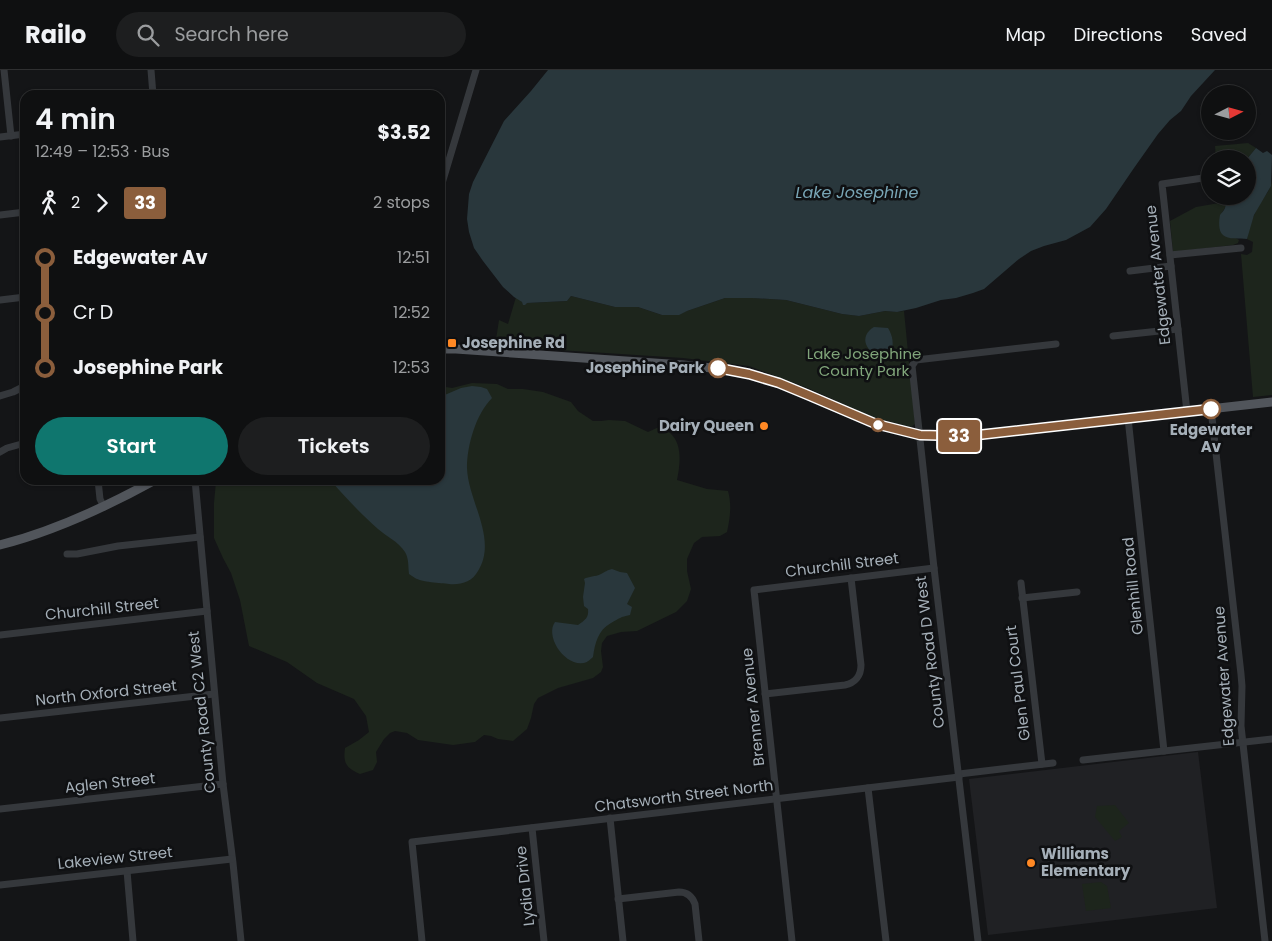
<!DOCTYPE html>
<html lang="en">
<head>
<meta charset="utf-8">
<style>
  :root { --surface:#0f1011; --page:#1d1e1f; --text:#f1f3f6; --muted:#9b9d9f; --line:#2f3031; --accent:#0f766e }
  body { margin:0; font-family:Poppins,sans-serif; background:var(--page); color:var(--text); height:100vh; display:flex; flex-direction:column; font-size:19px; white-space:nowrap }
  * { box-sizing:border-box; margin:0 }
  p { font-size:16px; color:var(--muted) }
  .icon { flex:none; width:28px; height:28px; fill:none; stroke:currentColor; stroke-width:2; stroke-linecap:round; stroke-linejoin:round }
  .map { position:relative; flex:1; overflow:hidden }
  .panel { position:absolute; left:20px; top:20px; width:425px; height:395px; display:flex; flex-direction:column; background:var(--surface); border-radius:15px; box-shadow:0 1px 4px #0004,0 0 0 1px var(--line) }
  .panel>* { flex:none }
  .badge { padding:0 10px; border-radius:4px; font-size:18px; line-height:32px }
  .needle { width:32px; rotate:84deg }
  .fabs { position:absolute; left:1201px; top:15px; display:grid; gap:10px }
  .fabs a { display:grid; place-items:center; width:55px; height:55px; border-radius:50%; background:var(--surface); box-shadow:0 1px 4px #0004,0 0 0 1px var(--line); font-size:25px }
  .map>.badge { position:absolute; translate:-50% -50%; box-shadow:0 0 0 2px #fff }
  .legs { display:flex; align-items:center; gap:8px; height:55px; padding:0 15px; font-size:16px }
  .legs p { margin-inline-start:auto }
  .overview { display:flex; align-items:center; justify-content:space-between; height:85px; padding:0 15px }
  h1 { font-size:28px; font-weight:600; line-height:38px }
  .cta { display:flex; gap:10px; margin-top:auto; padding:10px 15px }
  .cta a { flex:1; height:58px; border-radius:30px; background:var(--accent); color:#fff; font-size:20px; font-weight:600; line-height:58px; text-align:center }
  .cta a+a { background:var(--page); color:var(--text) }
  ul { padding:0 15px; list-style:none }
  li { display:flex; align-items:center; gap:18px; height:55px; font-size:19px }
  li i { display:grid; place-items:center; width:8px; height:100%; margin:0 6px; background:currentColor }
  li i::after { content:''; width:12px; height:12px; margin:-6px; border:4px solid; border-radius:50%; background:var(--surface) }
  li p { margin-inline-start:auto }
  li:first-child i { background:linear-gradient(#0000 50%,currentColor 0) }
  li:last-child i { background:linear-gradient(currentColor 50%,#0000 0) }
  header { display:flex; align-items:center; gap:30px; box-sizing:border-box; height:70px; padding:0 25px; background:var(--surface); border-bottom:1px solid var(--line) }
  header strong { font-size:24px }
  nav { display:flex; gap:28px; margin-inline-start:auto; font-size:18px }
  .search { width:350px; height:45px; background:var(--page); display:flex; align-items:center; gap:12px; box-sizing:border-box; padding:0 18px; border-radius:28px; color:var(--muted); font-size:19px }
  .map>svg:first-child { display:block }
  .built { fill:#202124 }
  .green { fill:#1d251c }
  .water { fill:#29373c }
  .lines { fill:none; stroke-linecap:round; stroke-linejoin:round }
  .minor { stroke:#35383c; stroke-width:7 }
  .major { stroke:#51555b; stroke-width:9 }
  .line-1-casing { stroke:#fff; stroke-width:11 }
  .line-1 { stroke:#8b5e3c; stroke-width:8 }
  .poi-dot { fill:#ff8824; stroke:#0f1012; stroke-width:2 }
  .stop-1-dot { fill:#fff; stroke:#8b5e3c; stroke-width:2.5 }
  .labels { text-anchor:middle; stroke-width:5; stroke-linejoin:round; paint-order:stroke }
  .street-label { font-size:15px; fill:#a5afb8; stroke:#0f1012 }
  .poi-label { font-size:15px; font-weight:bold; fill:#a5afb8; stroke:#0f1012; text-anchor:start }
  .park-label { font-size:15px; fill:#80a57a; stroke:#0f1012 }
  .stop-label { font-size:15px; font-weight:bold; fill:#a5afb8; stroke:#0f1012; text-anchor:end }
  .water-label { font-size:16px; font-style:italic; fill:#79a6b6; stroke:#0f1012 }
</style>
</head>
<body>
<header>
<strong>Railo</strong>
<div class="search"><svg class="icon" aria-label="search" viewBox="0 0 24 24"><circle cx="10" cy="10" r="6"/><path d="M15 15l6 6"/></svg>Search here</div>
<nav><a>Map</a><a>Directions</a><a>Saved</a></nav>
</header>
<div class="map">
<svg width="1272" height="871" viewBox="0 0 1272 871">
  <rect width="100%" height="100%" fill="#141517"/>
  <polygon class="built" points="1198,682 1217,838 988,865 969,709"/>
  <g class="green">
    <polygon points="1248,73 1256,78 1247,89 1216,89 1215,76"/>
    <path d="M 1272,110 L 1272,325 L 1253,327 L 1241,184 L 1247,185 L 1252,182 L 1253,172 L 1247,169 C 1248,157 1255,142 1261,132 C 1266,124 1271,119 1272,110 Z"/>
    <polygon points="1225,132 1226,136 1220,146 1220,159 1239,170 1238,173 1233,175 1173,182 1170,151 1196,137"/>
    <polygon points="571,226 615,237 638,237 662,245 675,245 725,228 753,228 786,230 842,244 859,246 885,241 897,242 904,241 915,354 911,357 883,350 868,345 810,319 749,296 683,288 495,276 499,250 508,254 516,227 522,232 527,233 567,231"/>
    <path d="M 472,313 L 497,314 L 508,319 L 523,319 L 543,322 L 571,332 L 578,341 L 593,351 L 601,351 L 609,350 L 625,351 L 648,362 L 659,357 C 662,359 667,361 670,363 C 683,374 680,395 677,410 L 707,419 L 728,421 C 732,435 730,448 727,462 L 720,466 L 702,467 L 694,473 L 687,489 L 687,501 L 691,519 L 687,531 L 676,542 L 637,561 L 621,562 L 607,566 L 602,573 L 601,581 L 603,597 L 601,602 L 593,608 L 558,618 L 538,628 L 534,634 L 531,648 L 527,659 L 513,671 L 498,669 L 491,666 L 484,665 L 475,672 L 453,675 L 418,670 L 407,663 L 395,661 L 390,663 L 384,669 L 376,682 L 377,692 L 373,700 L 360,704 C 346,698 343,693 345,678 L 359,670 L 369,662 L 366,646 L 354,629 L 317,613 L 287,592 L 249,576 L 240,530 L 231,503 L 223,488 L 214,468 L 214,433 L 216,412 L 218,410 L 440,410 L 440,316 L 452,318 Z"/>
    <polygon points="1115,735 1129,753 1119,761 1122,767 1115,771 1095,747 1097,736"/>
    <polygon points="1101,812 1107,816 1111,838 1086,841 1082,814"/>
  </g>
  <g class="water">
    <polygon points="548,0 1215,0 1191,26 1181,41 1170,50 1158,64 1134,98 1106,139 1090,157 1066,170 1044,176 1031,181 1019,189 984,219 973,223 956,228 941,230 916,238 897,242 885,241 859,246 842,244 786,230 752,228 725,228 687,241 679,245 662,245 638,237 615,237 571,226 567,231 527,233 525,235 523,235 522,232 514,227 503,217 483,191 474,178 469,162 467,149 469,124 473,112 504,51 531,21"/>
    <path d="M 1256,78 L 1263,83 L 1267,81 L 1272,85 L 1271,116 L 1254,145 L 1247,169 C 1240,168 1228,170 1223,165 C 1218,161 1219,150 1220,145 C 1221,143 1224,141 1225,138 C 1226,135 1226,130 1227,126 L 1248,126 L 1247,89 Z"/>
    <path d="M 874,257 L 888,258 C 893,266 894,275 891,283 C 870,291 855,268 874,257 Z"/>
    <path d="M 472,316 L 481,317 L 487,319 L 492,328 C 476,344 467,375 467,398 C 468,431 498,469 478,501 C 472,512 461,515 449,514 C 441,513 421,512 415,508 C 413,507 411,505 409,504 C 408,495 409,489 405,482 C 398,471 387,467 378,459 C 362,445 346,428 332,412 L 331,410 L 440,410 L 440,327 L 461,318 Z"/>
    <path d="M 612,499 L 620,502 L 627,503 L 635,518 L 627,534 L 632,537 L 630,545 C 620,547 620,548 611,553 C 598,560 595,573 593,587 C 592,588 587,592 587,592 C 567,600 544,567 555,552 L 578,555 C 585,550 589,548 588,539 L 584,536 L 583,527 L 585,513 L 584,509 C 589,506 595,507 601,504 C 605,502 607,500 612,499 Z"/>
  </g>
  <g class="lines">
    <g class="minor">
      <polyline points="4,0 11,66"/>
      <polyline points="151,0 153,25"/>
      <polyline points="0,67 25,64"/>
      <polyline points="440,120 476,0"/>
      <polyline points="0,145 25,142"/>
      <polyline points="1170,185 1241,178"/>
      <polyline points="1130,201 1171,196"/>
      <polyline points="0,230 25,227"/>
      <polyline points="1113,266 1178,259"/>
      <polyline points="0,326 13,322 25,316"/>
      <polyline points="1211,339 1241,604 1242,616 1241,656 1265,871"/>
      <polyline points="1187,342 1162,114 1210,107"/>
      <polyline points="1128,348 1164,681"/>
      <polyline points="0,382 7,378 25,373"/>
      <polyline points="98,410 100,429 104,437"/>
      <polyline points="195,410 223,714 233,793 241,871"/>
      <polyline points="67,484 77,484 118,476 200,467"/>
      <polyline points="1021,513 1042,694"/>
      <polyline points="1022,528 1077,522"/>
      <polyline points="0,565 207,541"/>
      <path d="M 765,624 L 845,615 C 855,613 861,606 861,595 L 851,508"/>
      <polyline points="0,648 214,624"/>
      <polyline points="1083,690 1272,669"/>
      <polyline points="959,704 1053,693"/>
      <polyline points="868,718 886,871"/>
      <polyline points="0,739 223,714"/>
      <polyline points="610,748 623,871"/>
      <polyline points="532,758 544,871"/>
      <polyline points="127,801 133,871"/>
      <polyline points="0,815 232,789"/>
      <path d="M 618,829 L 679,822 C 687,822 692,826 695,834 L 699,871"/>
      <polyline points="422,871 412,772 959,707"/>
      <polyline points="792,871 754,520 934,498"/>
      <polyline points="978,871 934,498 912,296 916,290 1056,274"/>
    </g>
    <g class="major">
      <polyline points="440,279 456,279 683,295 731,300 758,307 790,317 876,354 920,365 958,366 978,365 1272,332"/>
      <path d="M 0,475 C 55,461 106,437 155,410"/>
    </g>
  </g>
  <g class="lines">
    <defs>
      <polyline id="line-1" points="718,298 749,304 779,313 808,325 876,354 920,365 958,366 978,365 1211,339"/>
    </defs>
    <use href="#line-1" class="line-1-casing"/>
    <use href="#line-1" class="line-1"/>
  </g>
  <g class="poi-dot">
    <rect x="447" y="268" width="10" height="10" rx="2.5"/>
    <circle cx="764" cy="356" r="5"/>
    <circle cx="1031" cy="793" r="5"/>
  </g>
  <g class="stop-1-dot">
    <circle cx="718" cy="298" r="9"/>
    <circle cx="1211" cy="339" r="9"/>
    <circle cx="878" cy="355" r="6"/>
  </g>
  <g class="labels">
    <g class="street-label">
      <text transform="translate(1158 205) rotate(-96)" y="5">Edgewater Avenue</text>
      <text transform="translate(842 495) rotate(-7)" y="5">Churchill Street</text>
      <text transform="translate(1133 516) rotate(-96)" y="5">Glenhill Road</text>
      <text transform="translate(102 539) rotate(-6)" y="5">Churchill Street</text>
      <text transform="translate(930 582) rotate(-97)" y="5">County Road D West</text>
      <text transform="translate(1224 606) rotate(-94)" y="5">Edgewater Avenue</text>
      <text transform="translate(1018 613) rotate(-97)" y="5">Glen Paul Court</text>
      <text transform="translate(106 623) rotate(-6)" y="5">North Oxford Street</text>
      <text transform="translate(753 637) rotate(-96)" y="5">Brenner Avenue</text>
      <text transform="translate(202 642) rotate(-96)" y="5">County Road C2 West</text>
      <text transform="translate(110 713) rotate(-6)" y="5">Aglen Street</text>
      <text transform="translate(684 726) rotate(-7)" y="5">Chatsworth Street North</text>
      <text transform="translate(115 788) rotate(-6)" y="5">Lakeview Street</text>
      <text transform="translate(525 816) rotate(-96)" y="5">Lydia Drive</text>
    </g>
    <g class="poi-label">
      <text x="462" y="278">Josephine Rd</text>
      <text x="754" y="361" text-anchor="end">Dairy Queen</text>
      <text x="1041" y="789">Williams<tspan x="1041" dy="17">Elementary</tspan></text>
    </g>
    <g class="park-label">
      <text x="864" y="289">Lake Josephine<tspan x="864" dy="17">County Park</tspan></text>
    </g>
    <g class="stop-label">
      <text x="704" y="303">Josephine Park</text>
      <text x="1211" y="365" text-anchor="middle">Edgewater<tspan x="1211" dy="17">Av</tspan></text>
    </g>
    <g class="water-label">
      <text x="857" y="128">Lake Josephine</text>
    </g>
  </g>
</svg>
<div class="fabs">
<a><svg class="needle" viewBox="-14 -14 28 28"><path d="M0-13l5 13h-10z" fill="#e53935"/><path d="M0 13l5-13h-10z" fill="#9b9d9f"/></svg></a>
<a><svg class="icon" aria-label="layers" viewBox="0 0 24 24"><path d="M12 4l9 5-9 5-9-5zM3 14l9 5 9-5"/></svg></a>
</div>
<b class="badge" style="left:959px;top:366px;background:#8b5e3c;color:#fff">33</b>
<section class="panel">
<div class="overview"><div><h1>4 min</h1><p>12:49 – 12:53 · Bus</p></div><b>$3.52</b></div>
<div class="legs"><svg class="icon" aria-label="walk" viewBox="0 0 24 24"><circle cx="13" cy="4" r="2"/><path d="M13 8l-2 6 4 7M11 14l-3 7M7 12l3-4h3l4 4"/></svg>2<svg class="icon" aria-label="forward" viewBox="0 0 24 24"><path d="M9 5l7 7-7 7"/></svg><b class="badge" style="background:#8b5e3c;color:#fff">33</b><p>2 stops</p></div>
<ul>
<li><i style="color:#8b5e3c"></i><b>Edgewater Av</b><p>12:51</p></li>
<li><i style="color:#8b5e3c"></i><span>Cr D</span><p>12:52</p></li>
<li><i style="color:#8b5e3c"></i><b>Josephine Park</b><p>12:53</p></li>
</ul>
<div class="cta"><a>Start</a><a>Tickets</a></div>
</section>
</div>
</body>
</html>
